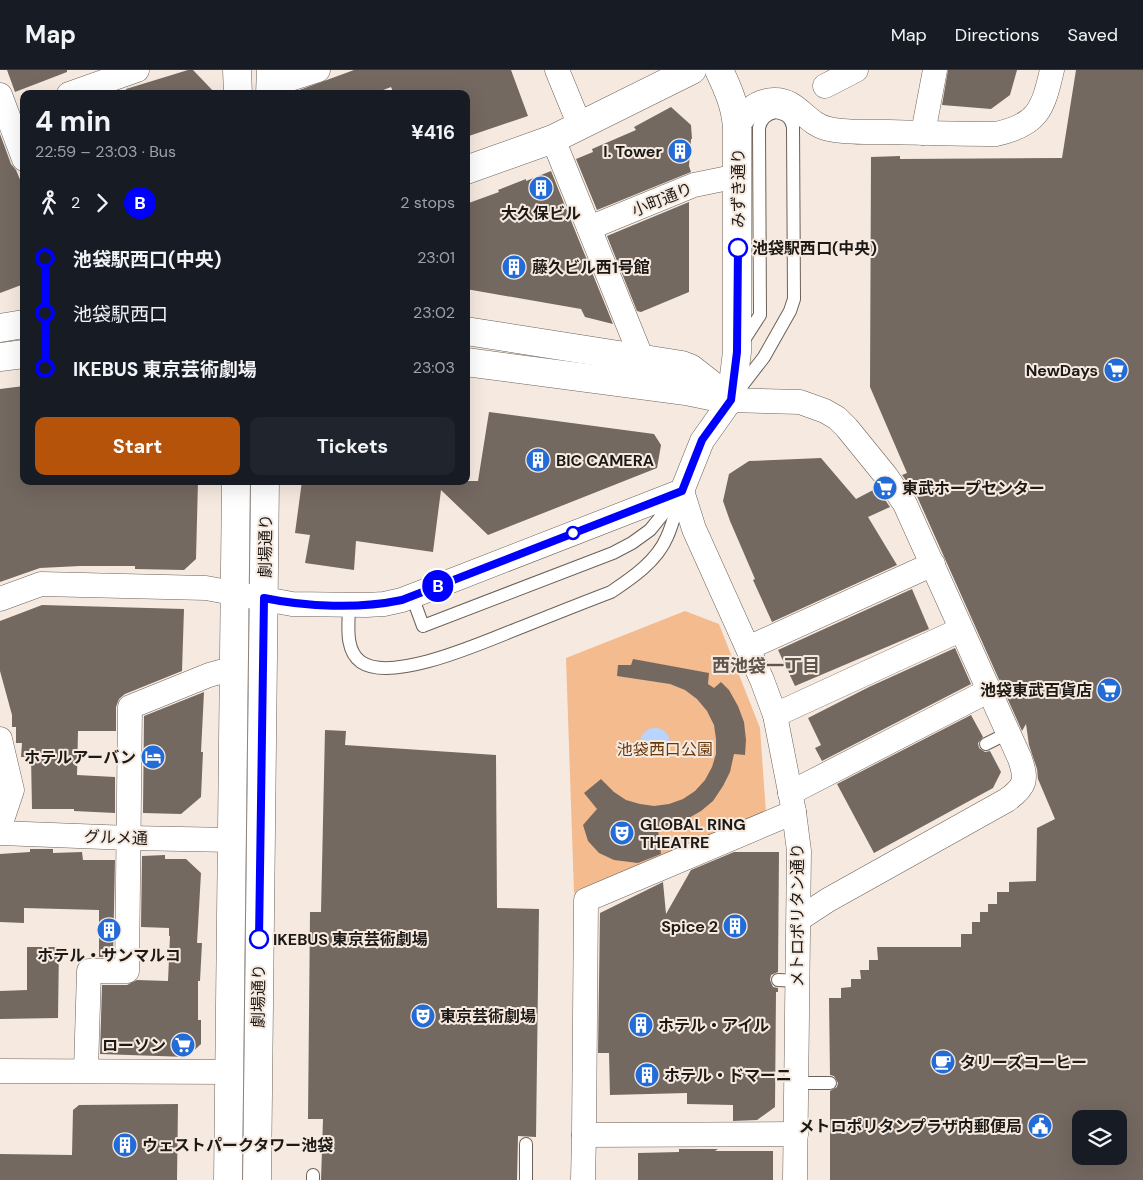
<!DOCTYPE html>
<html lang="en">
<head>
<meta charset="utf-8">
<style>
  :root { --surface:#171b24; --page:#20242c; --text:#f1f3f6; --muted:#9ea1a6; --line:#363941; --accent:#b45309 }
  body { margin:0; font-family:"DM Sans","Noto Sans JP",sans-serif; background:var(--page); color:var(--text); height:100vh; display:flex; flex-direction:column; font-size:19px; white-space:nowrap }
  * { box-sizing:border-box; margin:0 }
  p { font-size:16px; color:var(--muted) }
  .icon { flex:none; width:28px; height:28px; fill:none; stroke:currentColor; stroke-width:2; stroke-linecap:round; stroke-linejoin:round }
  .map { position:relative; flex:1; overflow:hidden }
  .drawer { position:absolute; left:20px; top:20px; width:450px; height:395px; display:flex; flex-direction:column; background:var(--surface); border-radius:10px; box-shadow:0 5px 20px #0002 }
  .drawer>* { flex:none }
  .badge { padding:0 10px; border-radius:16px; font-size:18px; line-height:32px }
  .tools { position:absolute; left:1072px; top:1040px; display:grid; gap:10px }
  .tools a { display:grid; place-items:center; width:55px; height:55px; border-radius:10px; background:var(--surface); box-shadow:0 5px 20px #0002; font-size:25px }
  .map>.badge { position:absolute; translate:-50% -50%; box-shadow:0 0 0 2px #fff }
  .legs { display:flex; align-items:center; gap:8px; height:55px; padding:0 15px; font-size:16px }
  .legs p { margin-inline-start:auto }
  .summary { display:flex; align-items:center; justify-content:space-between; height:85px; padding:0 15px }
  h1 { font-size:28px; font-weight:700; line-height:38px }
  .action { display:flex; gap:10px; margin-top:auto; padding:10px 15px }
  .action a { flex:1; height:58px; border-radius:10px; background:var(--accent); color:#fff; font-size:20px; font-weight:700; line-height:58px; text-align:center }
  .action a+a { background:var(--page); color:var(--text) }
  ul { padding:0 15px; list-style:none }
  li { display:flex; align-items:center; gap:18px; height:55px; font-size:19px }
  li i { display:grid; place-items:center; width:8px; height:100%; margin:0 6px; background:currentColor }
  li i::after { content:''; width:12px; height:12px; margin:-6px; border:4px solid; border-radius:50%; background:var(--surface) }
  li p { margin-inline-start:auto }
  li:first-child i { background:linear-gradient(#0000 50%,currentColor 0) }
  li:last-child i { background:linear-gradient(currentColor 50%,#0000 0) }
  header { display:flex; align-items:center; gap:30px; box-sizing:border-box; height:70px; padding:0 25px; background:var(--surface); border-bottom:1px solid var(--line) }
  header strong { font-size:24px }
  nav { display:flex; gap:28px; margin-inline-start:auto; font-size:18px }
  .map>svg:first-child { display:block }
  .green { fill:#f4bb8f }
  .water { fill:#b8d4ff }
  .building { fill:#746961; fill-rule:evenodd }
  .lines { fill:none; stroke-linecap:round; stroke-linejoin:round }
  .lane-casing { stroke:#6b6158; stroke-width:14 }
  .street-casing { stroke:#6b6158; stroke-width:25 }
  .secondary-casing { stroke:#6b6158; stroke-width:29 }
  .lane { stroke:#fff; stroke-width:12 }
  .street { stroke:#fff; stroke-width:24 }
  .secondary { stroke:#fff; stroke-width:28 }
  .line-1-casing { stroke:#fff; stroke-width:11 }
  .line-1 { stroke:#00f; stroke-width:8 }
  .stop-1-dot { fill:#fff; stroke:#00f; stroke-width:2.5 }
  .labels { text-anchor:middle; stroke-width:4; stroke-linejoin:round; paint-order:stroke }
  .poi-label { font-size:16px; font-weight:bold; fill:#1d1916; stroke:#f6eae0; text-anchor:start }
  .street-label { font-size:16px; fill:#1d1916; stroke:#f6eae0 }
  .stop-label { font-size:16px; font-weight:bold; fill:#1d1916; stroke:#f6eae0; text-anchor:start }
  .park-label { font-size:16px; fill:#67390c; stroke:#f6eae0 }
  .neighbourhood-label { font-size:18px; font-weight:bold; fill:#5f554d; stroke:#f6eae0 }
</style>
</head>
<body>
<header>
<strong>Map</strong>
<nav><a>Map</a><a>Directions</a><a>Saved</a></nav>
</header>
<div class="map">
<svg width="1143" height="1110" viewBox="0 0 1143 1110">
  <rect width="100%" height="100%" fill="#f6eae0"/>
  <polygon class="green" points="685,541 719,554 760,658 766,743 574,823 566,588"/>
  <circle class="water" cx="655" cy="673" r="15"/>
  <g class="building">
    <polygon points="7,0 67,0 67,2 15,22"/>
    <polygon points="188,0 193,0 216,24 126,24 126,19"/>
    <polygon points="354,0 511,0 528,46 466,67 466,24 394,24 391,17 373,24 295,24 294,22"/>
    <polygon points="948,0 1017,0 1010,25 991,39 942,35"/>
    <path d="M 1076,0 L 1143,0 L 1143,1110 L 830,1110 L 830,1021 L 837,1017 L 838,1013 L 834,1006 L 830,1005 L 829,928 L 841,928 L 841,918 L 851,917 L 851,909 L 861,909 L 860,900 L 869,900 L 869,890 L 878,890 L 877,877 L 961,877 L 961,864 L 972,864 L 972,852 L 980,852 L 980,842 L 988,842 L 988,834 L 997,834 L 997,822 L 1009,822 L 1009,812 L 1036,811 L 1037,758 L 1055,749 L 1038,709 L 1037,699 L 1029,675 L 1026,654 L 1022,661 L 916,424 L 902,405 L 907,403 L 870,317 L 871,87 L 900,86 L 900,89 L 1062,88 ZM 1081,1049 L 1119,1049 L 1119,1086 L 1081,1086 Z"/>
    <polygon points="671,37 691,55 692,69 691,69 689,96 691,102 597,140 576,89 593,82 592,79 636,60 634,57"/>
    <polygon points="0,64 11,94 16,100 24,119 24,214 0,223"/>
    <polygon points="551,101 576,163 613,254 585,247 581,239 466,219 466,134 499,122 498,120 526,109 526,111"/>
    <polygon points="689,132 689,222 641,242 637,241 607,166"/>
    <polygon points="24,316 24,411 198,411 196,489 184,500 135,499 135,496 80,496 40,498 0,512 0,319"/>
    <polygon points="489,342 654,364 661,375 657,398 488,465 441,420 433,482 356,471 354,500 305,493 310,465 295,463 302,411 478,411"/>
    <polygon points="821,388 856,429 877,418 890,437 868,447 897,495 772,552 753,510 755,509 730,451 723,431 729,404 749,391"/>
    <polygon points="912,519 929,559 795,616 778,580"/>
    <polygon points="42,535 184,539 182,601 125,624 119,629 116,637 116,661 78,661 77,705 115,707 115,743 74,741 74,739 32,739 31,687 21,687 22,673 16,673 16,657 12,657 12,645 0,601 0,551"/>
    <polygon points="955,578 971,614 822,691 815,678 821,675 808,648 869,617"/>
    <polygon points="633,589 709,603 708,614 714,618 721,612 729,620 738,636 744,652 746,670 745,685 734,684 730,702 723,716 713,731 701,741 687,749 658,759 661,784 638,793 614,790 599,783 588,771 583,755 597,739 584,723 601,709 614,722 626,730 640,734 654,736 669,734 683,729 695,721 705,710 712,697 716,684 716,669 714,655 707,641 697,629 685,620 670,614 617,606 618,595 631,595"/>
    <polygon points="204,622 201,682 203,682 201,727 181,744 143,743 144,646"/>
    <polygon points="971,645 983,667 978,673 979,678 985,682 990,681 1001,702 993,718 874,783 837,714"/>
    <polygon points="325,660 346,661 345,675 496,685 497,838 539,839 536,1067 518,1066 517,1110 321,1110 323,1049 308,1049 310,842 321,842"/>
    <polygon points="30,779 53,779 53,783 82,782 83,790 115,790 113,887 99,887 99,840 24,838 24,853 0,852 0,784 30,782"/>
    <polygon points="734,782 779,782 778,902 771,905 770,910 773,917 778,918 778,922 776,922 775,1037 757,1050 733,1051 733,1035 687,1034 687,1023 610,1025 609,983 598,983 600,843 663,812 666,844 691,800"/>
    <polygon points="165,785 165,789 186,789 201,803 197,873 202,873 200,911 198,911 198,950 201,950 201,974 187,987 100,984 102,915 127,915 137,910 168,911 170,866 169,866 169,858 141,857 142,786"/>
    <polygon points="27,877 59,877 58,948 0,949 0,921 27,920"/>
    <polygon points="178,1034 177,1110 0,1110 0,1084 72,1085 73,1040 79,1035"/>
    <polygon points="679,1079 718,1079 715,1081 773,1081 773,1110 638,1110 638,1083 679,1082"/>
  </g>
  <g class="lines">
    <defs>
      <g id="lane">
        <path d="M 737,322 L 764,287 L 790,241 L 794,229 L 793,57 C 791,47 786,44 776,42 C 767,44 761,48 759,58 L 760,245 L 742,273"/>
        <polyline points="412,526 423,556 613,483 632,473 650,460 677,427"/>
        <path d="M 349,535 C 349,553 344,580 361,592 C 393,614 488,570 522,557 C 552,545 582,533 611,522 C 632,508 657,491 667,467 C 673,454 676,439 681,426"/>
        <polyline points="986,674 1008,663"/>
        <polyline points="778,910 798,911"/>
        <polyline points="796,1013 830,1013"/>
        <polyline points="313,1110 313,1105"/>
        <polyline points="526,1110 526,1074"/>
      </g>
      <g id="street">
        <polyline points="557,0 580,56"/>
        <polyline points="271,15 318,0"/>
        <polyline points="825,16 856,0"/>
        <polyline points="69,24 137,0"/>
        <polyline points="0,25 24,89"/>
        <path d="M 737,59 C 744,42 756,31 774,30 C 798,29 805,54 829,59 C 847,63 867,62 886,62 C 923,63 959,64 996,64 C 1038,55 1043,39 1052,0"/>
        <polyline points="923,63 935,0"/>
        <polyline points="553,69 642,289"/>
        <polyline points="589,158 694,115 738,106"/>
        <polyline points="682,421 694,459 762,610 775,645 794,742 799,781 795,1110"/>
        <path d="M 0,529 L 41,514 L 206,518 L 292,534 L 366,535 L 384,534 L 402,530 L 682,421 L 702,371 L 731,330 L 800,332 L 825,341 L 837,348 L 847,358 L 886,406 L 905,434 L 1020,689 C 1027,710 1026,716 1007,730 L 828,830 L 799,849"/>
        <polyline points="748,578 933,494"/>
        <polyline points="775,645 960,560"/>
        <polyline points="0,669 12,720 0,756"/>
        <polyline points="790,723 988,621"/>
        <polyline points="794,742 586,830 584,1065 796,1064"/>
        <polyline points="0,763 130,768 232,770"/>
        <polyline points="86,1000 89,901 127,901 130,637 209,605 234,598"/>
        <polyline points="0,1001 230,1002"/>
        <polyline points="583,1110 584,1065"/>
      </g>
      <g id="secondary">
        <polyline points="237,0 238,24"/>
        <path d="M 719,0 C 728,19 736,37 737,59 L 737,282 L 731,330"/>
        <polyline points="270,24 271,0"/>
        <polyline points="466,100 553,69 692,0"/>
        <polyline points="0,258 24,254"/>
        <polyline points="466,261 682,295 690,298 731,330"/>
        <polyline points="0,287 24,284"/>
        <polyline points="466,292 686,321 725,329"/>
        <polyline points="228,1110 236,411"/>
        <polyline points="257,1110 265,411"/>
      </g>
    </defs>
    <use href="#lane" class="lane-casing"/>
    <use href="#street" class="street-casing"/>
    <use href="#secondary" class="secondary-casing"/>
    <use href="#lane" class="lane"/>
    <use href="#street" class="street"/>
    <use href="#secondary" class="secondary"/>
  </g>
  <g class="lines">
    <defs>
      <path id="line-1" d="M 259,869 L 264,528 C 307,537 359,539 402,530 L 682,421 L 702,370 L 731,330 L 737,282 L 738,178"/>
    </defs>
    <use href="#line-1" class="line-1-casing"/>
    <use href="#line-1" class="line-1"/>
  </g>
  <defs>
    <symbol id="building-disc" viewBox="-11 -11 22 22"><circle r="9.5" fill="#236cd8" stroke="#f6eae0"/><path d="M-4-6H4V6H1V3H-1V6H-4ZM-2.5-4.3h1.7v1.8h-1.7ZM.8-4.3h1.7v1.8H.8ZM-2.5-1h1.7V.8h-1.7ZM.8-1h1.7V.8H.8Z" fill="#fff"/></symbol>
    <symbol id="supermarket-disc" viewBox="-11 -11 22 22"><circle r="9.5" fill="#236cd8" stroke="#f6eae0"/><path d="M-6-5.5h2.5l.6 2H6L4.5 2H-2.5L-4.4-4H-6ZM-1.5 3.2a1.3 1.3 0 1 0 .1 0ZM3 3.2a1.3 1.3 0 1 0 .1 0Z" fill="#fff"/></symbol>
    <symbol id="hotel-disc" viewBox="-11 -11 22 22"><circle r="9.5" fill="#236cd8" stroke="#f6eae0"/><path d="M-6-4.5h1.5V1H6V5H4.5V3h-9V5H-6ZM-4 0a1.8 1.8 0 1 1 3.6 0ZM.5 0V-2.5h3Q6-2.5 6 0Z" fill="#fff"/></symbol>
    <symbol id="theatre-disc" viewBox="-11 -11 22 22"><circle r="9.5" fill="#236cd8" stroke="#f6eae0"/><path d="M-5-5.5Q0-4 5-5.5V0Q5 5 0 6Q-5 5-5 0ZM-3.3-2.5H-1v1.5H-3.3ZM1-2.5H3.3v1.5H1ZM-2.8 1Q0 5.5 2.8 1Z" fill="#fff"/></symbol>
    <symbol id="cafe-disc" viewBox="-11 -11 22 22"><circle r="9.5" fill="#236cd8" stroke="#f6eae0"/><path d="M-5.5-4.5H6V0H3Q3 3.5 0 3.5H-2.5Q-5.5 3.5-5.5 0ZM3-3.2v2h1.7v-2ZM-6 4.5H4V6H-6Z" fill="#fff"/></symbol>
    <symbol id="civic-disc" viewBox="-11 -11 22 22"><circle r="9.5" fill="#236cd8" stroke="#f6eae0"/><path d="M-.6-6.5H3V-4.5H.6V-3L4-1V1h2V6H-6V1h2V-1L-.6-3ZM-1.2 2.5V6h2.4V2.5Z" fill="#fff"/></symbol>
  </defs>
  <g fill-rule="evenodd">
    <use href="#building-disc" x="666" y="67" width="28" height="28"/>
    <use href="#building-disc" x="527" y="104" width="28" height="28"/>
    <use href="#building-disc" x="500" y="183" width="28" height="28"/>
    <use href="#supermarket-disc" x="1102" y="286" width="28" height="28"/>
    <use href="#building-disc" x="524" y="376" width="28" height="28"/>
    <use href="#supermarket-disc" x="871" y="404" width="28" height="28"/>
    <use href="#supermarket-disc" x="1095" y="606" width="28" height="28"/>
    <use href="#hotel-disc" x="139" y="673" width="28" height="28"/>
    <use href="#theatre-disc" x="608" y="749" width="28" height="28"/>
    <use href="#building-disc" x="721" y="842" width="28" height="28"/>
    <use href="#building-disc" x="95" y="846" width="28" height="28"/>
    <use href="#theatre-disc" x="409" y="932" width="28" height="28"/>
    <use href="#building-disc" x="627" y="941" width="28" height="28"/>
    <use href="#supermarket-disc" x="169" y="961" width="28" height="28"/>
    <use href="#cafe-disc" x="929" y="978" width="28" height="28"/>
    <use href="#building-disc" x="633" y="991" width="28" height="28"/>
    <use href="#civic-disc" x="1026" y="1042" width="28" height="28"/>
    <use href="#building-disc" x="111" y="1061" width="28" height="28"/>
  </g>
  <g class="stop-1-dot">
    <circle cx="738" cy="178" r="9"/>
    <circle cx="573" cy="463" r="6"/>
    <circle cx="259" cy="869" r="9"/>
  </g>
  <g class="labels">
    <g class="poi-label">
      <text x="662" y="87" text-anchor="end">I. Tower</text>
      <text x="541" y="149" text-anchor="middle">大久保ビル</text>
      <text x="532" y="203">藤久ビル西1号館</text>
      <text x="1098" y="306" text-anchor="end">NewDays</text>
      <text x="556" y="396">BIC CAMERA</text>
      <text x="902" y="424">東武ホープセンター</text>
      <text x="1092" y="626" text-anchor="end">池袋東武百貨店</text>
      <text x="136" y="693" text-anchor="end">ホテルアーバン</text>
      <text x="640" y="760">GLOBAL RING<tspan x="640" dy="18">THEATRE</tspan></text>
      <text x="718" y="862" text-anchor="end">Spice 2</text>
      <text x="109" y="891" text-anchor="middle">ホテル・サンマルコ</text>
      <text x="440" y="952">東京芸術劇場</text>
      <text x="658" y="961">ホテル・アイル</text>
      <text x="166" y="981" text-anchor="end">ローソン</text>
      <text x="960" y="998">タリーズコーヒー</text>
      <text x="664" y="1011">ホテル・ドマーニ</text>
      <text x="1022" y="1062" text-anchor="end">メトロポリタンプラザ内郵便局</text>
      <text x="142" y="1081">ウェストパークタワー池袋</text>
    </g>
    <g class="street-label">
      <text transform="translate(738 118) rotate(-90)" y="6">みずき通り</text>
      <text transform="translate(662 129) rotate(-22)" y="6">小町通り</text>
      <text transform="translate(265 476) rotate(-89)" y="6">劇場通り</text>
      <text transform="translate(116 767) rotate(2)" y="6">グルメ通</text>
      <text transform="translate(797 845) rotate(-90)" y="6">メトロポリタン通り</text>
      <text transform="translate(258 926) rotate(-89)" y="6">劇場通り</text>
    </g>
    <g class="stop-label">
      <text x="752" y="184">池袋駅西口(中央)</text>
      <text x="273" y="875">IKEBUS 東京芸術劇場</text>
    </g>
    <g class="park-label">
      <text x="665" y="685">池袋西口公園</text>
    </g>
    <g class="neighbourhood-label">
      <text x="766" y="602">西池袋一丁目</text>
    </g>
  </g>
</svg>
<div class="tools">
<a><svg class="icon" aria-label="layers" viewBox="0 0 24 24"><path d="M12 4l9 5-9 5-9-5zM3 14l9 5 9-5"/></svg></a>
</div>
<b class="badge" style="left:438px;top:516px;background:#00f;color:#fff">B</b>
<section class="drawer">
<div class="summary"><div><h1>4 min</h1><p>22:59 – 23:03 · Bus</p></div><b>¥416</b></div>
<div class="legs"><svg class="icon" aria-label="walk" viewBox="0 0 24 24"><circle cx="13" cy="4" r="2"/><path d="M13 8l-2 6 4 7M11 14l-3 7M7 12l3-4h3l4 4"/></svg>2<svg class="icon" aria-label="forward" viewBox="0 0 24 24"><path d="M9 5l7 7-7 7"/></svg><b class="badge" style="background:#00f;color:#fff">B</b><p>2 stops</p></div>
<ul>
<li><i style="color:#00f"></i><b>池袋駅西口(中央)</b><p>23:01</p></li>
<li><i style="color:#00f"></i><span>池袋駅西口</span><p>23:02</p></li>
<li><i style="color:#00f"></i><b>IKEBUS 東京芸術劇場</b><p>23:03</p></li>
</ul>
<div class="action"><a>Start</a><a>Tickets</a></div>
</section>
</div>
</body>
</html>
